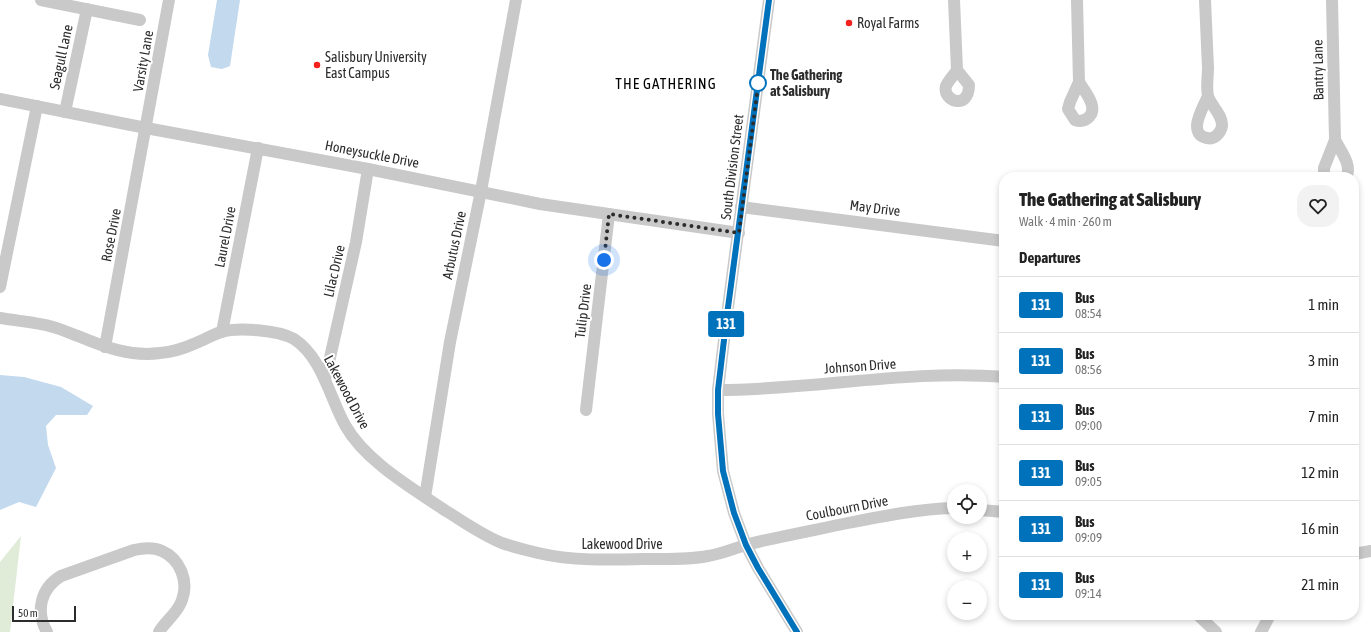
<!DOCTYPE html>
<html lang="en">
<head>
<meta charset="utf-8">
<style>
  :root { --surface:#fff; --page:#f2f2f2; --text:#222; --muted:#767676; --line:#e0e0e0 }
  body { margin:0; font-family:"Asap Condensed",sans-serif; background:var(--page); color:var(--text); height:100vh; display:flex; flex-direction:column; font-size:15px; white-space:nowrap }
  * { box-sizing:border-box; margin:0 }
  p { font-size:13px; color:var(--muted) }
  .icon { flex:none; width:22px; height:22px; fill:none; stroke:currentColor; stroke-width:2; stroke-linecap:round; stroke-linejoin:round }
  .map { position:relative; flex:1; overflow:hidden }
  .details { position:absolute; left:999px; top:172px; width:360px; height:448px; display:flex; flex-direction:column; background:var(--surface); border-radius:16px; box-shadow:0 2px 6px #0003 }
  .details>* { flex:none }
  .badge { padding:0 8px; border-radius:3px; font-size:14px; line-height:26px }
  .controls { position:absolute; left:947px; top:484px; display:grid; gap:8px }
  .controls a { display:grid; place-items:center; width:40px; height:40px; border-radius:50%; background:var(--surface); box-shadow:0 2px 6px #0003; font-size:20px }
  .scale { position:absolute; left:12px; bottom:10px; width:64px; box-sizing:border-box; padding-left:4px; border:2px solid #2c2c2c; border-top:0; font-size:11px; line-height:14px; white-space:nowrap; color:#2c2c2c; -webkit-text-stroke:3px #fff; paint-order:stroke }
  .you { position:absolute; width:20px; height:20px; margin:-10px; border:3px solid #fff; border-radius:50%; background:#1a73e8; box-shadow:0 0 0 6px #1a73e833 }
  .map>.badge { position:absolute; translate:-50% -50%; box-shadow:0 0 0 2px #fff }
  h2 { padding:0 20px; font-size:15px; line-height:36px }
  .round { display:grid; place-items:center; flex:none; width:42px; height:42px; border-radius:16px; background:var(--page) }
  .overview { display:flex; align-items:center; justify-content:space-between; height:68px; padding:0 20px }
  h1 { font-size:19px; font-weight:800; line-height:30px }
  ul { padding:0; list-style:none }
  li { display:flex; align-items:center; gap:12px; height:56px; padding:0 20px; border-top:1px solid var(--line) }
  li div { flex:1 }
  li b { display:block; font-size:15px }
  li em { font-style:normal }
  li .badge { min-width:44px; font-weight:700; text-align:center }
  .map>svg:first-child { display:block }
  .green { fill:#e1ecd8 }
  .water { fill:#c2d9ee }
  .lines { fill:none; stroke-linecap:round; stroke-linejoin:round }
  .minor { stroke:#c9c9c9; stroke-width:12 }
  .line-casing { stroke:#fff; stroke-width:9 }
  .line { stroke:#0072bc; stroke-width:6 }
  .walk { stroke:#2c2c2c; stroke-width:4; stroke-dasharray:0 7.2 }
  .poi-dot { fill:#f4201d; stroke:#fff; stroke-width:1.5 }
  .stop-dot { fill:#fff; stroke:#0072bc; stroke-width:2 }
  .labels { text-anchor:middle; stroke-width:4; stroke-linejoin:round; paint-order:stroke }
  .poi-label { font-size:14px; fill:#2c2c2c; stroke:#fff; text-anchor:start }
  .street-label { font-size:14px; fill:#2c2c2c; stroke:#fff }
  .stop-label { font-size:14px; font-weight:bold; fill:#2c2c2c; stroke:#fff; text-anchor:start }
  .neighbourhood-label { font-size:15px; letter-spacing:1px; fill:#000; stroke:#fff }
</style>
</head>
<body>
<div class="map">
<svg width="1371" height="632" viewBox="0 0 1371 632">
  <rect width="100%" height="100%" fill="#fff"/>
  <polygon class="green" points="21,536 10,632 0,632 0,562"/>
  <g class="water">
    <polygon points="217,0 240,0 230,66 222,69 211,67 208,55"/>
    <polygon points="0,375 24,377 61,387 93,406 87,415 56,415 46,426 48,445 56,468 36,507 19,502 0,510"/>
  </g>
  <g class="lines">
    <g class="minor">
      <polyline points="41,0 140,20"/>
      <polyline points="769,0 727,315 718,390 718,414 723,471 734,513 746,545 758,568 797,632"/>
      <path d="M 954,0 L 957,70 L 969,85 C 969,111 942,101 946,86 C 948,81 954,75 957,70"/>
      <path d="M 1077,0 L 1079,82 L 1070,102 L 1068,109 L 1075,120 C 1081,122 1085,121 1089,117 C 1099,107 1084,91 1079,82"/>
      <path d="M 1205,0 C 1206,23 1207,45 1208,68 C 1208,77 1206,87 1208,96 C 1211,106 1223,115 1222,126 C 1221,133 1214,140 1207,138 C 1186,134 1204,106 1208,96"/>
      <polyline points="0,99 146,128 368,169 540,204 739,233"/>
      <polyline points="65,112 87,9"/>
      <path d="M 1335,140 C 1340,150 1353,166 1346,177"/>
      <polyline points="1327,177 1324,174 1324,168 1335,140 1332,0"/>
      <polyline points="741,207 1004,241"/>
      <polyline points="0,287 37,106"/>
      <path d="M 0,318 C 17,321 36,322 53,327 C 61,329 69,333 78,336 C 104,347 131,357 160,353 C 172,352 185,348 196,343 C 204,340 212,335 221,332 C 238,327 278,330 294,339 C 322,357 330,398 345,425 C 365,461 412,488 446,511 C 464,522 482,535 502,543 C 513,547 526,550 538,553 C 572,561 609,560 644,559 C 665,559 687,560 708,556 C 722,554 735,548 749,544 C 782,536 815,530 848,523 C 883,516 918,509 954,508"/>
      <polyline points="222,332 258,148"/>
      <polyline points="105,347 169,0"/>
      <polyline points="325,380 356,242 368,169"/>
      <path d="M 718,390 C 814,390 909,369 1004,377"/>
      <polyline points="586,410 609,214"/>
      <polyline points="425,497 450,342 481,191 516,0"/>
      <polyline points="980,510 1004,512"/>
      <polyline points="1354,554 1371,551"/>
      <polyline points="1198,615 1216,632"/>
      <path d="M 47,632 C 35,611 41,588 61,576 L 134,550 C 143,548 153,547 162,551 C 180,559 189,581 182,600 C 178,613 166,620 159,632"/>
      <polyline points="1261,632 1270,615"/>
    </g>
  </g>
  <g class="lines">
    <defs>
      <polyline id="line" points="769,0 727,315 718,390 718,414 723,471 734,513 746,545 758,568 797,632"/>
    </defs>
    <use href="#line" class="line-casing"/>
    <use href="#line" class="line"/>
    <polyline class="walk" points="604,260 609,214 739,233 759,78 758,83"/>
  </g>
  <g class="poi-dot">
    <circle cx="849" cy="23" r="4"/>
    <circle cx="317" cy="65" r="4"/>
  </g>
  <circle class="stop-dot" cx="758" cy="83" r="8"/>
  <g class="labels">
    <g class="poi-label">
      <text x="857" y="28">Royal Farms</text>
      <text x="325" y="62">Salisbury University<tspan x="325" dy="16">East Campus</tspan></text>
    </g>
    <g class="street-label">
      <text transform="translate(61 57) rotate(-78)" y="5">Seagull Lane</text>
      <text transform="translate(143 61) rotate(-80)" y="5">Varsity Lane</text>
      <text transform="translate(1318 70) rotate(-91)" y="5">Bantry Lane</text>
      <text transform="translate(372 154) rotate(11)" y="5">Honeysuckle Drive</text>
      <text transform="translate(732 167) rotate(-83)" y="5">South Division Street</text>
      <text transform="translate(875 208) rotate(7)" y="5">May Drive</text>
      <text transform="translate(111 235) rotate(-79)" y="5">Rose Drive</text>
      <text transform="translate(225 237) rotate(-79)" y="5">Laurel Drive</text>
      <text transform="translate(454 245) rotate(-78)" y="5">Arbutus Drive</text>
      <text transform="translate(334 271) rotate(-77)" y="5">Lilac Drive</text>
      <text transform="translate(583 311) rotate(-83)" y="5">Tulip Drive</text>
      <text transform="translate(860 366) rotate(-4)" y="5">Johnson Drive</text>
      <text transform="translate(347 392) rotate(62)" y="5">Lakewood Drive</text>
      <text transform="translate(847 508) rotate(-11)" y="5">Coulbourn Drive</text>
      <text x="622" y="549">Lakewood Drive</text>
    </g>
    <g class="stop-label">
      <text x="770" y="80">The Gathering<tspan x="770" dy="16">at Salisbury</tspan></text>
    </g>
    <g class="neighbourhood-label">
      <text x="666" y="89">THE GATHERING</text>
    </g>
  </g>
</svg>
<div class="controls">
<a><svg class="icon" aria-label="locate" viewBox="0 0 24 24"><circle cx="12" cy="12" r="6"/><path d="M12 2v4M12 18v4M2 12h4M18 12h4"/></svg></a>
<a>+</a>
<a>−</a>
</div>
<div class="scale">50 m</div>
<div class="you" style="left:604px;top:260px"></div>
<b class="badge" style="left:726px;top:324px;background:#0072bc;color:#fff">131</b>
<section class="details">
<div class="overview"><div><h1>The Gathering at Salisbury</h1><p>Walk · 4 min · 260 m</p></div><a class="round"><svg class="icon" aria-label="heart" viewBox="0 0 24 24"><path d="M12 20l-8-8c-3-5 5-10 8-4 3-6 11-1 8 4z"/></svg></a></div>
<h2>Departures</h2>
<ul>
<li><span class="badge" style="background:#0072bc;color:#fff">131</span><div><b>Bus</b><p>08:54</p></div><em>1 min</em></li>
<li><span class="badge" style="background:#0072bc;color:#fff">131</span><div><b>Bus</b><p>08:56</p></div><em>3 min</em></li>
<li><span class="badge" style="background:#0072bc;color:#fff">131</span><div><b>Bus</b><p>09:00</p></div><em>7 min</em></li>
<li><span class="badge" style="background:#0072bc;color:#fff">131</span><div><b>Bus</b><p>09:05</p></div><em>12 min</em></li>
<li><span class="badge" style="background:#0072bc;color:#fff">131</span><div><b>Bus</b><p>09:09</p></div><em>16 min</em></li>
<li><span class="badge" style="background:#0072bc;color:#fff">131</span><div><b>Bus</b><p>09:14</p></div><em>21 min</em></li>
</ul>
</section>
</div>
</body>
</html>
